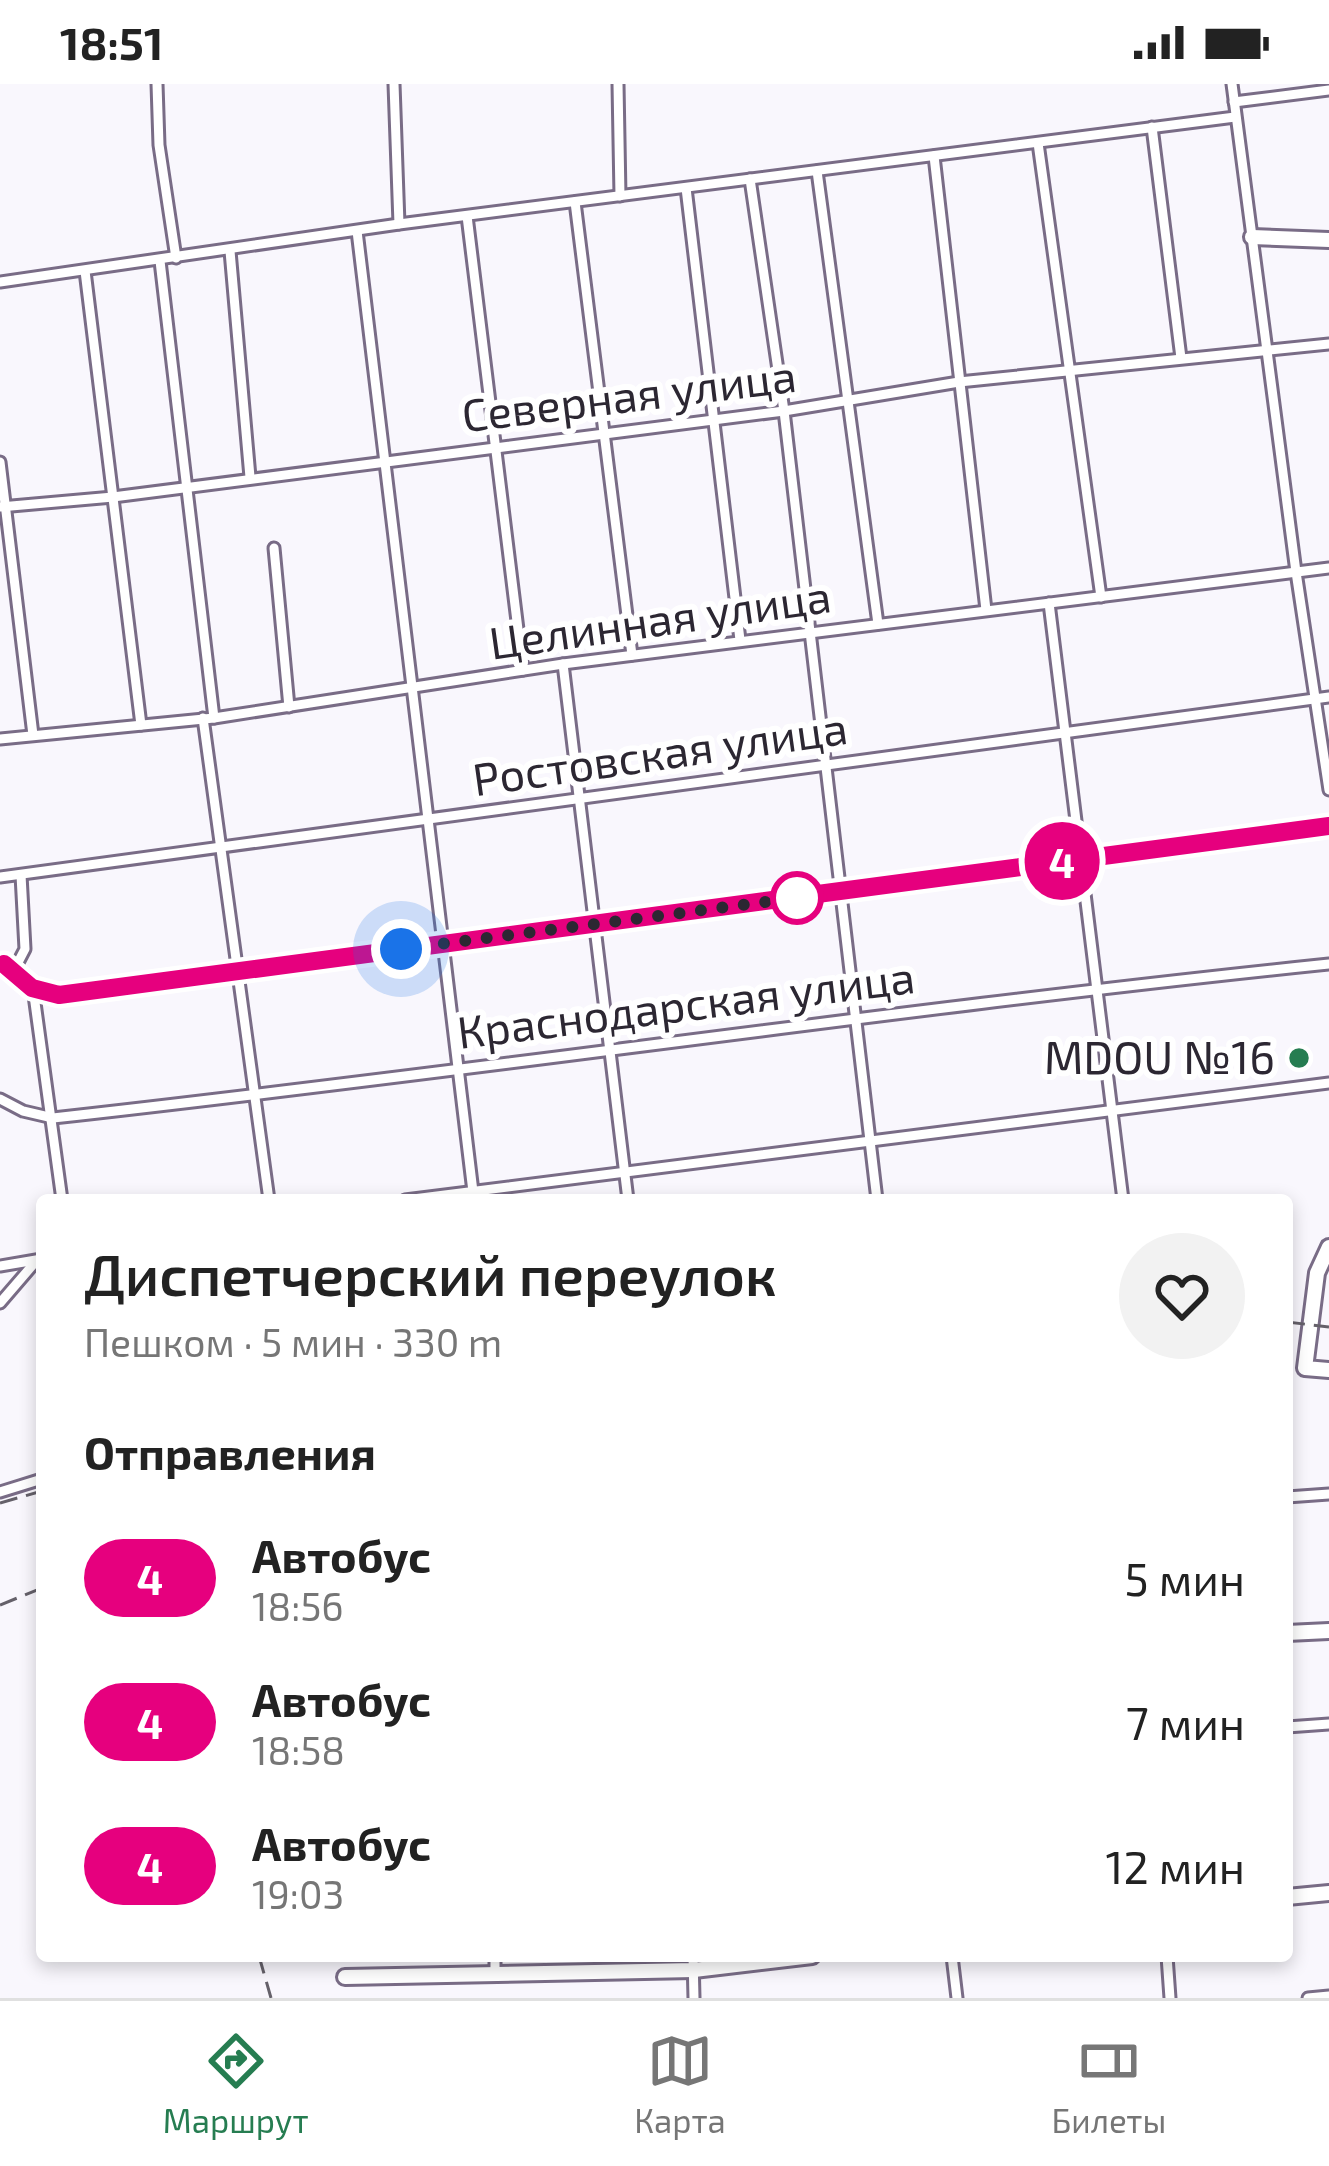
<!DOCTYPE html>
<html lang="ru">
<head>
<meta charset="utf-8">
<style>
  :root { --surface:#fff; --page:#f2f2f2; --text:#222; --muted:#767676; --line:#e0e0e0; --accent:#267d51 }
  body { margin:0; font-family:"Exo 2",sans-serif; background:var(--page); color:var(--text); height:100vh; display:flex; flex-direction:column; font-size:45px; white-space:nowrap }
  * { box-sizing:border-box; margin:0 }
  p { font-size:39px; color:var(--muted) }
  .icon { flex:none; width:66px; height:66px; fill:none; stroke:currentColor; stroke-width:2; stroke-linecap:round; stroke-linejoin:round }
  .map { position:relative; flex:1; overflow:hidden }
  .side { position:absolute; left:36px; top:1110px; width:1257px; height:768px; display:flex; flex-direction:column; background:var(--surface); border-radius:12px; box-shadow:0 6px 18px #0003 }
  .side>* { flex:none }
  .badge { padding:0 24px; border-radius:39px; font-size:42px; line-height:78px }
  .you { position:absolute; width:60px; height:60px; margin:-30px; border:9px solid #fff; border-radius:50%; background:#1a73e8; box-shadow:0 0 0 18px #1a73e833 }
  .map>.badge { position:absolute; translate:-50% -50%; box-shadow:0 0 0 6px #fff }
  h2 { padding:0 48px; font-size:45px; line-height:108px }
  .round { display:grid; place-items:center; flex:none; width:126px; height:126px; border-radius:63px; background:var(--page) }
  .head { display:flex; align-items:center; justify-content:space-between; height:204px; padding:0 48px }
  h1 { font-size:57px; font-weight:600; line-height:90px }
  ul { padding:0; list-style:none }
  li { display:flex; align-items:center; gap:36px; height:144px; padding:0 48px }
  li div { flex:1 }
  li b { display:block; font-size:45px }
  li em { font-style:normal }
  li .badge { min-width:132px; font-weight:700; text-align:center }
  .status { display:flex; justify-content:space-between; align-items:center; height:84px; padding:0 60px; background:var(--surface); direction:ltr }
  .status svg { height:33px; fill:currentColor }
  .menu { display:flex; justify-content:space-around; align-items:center; height:168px; border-top:3px solid var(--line); background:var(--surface); font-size:33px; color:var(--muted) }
  .menu a { display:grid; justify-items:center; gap:6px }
  .menu .on { color:var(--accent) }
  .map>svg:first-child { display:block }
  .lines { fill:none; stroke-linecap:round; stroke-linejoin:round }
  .street-casing { stroke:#796c86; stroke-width:15 }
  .secondary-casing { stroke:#796c86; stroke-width:20 }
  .street { stroke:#fff; stroke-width:9 }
  .secondary { stroke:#fff; stroke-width:14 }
  .rail { stroke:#65616a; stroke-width:3; stroke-dasharray:18 9; stroke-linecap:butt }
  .line-casing { stroke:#fff; stroke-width:27 }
  .line { stroke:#e6007e; stroke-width:18 }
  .walk { stroke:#2c2732; stroke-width:12; stroke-dasharray:0 21.6 }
  .stop-dot { fill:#fff; stroke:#e6007e; stroke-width:6 }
  .poi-dot { fill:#267d51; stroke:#fff; stroke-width:4.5 }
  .labels { text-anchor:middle; stroke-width:12; stroke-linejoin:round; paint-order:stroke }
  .street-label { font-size:45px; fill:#2c2732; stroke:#fff }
  .poi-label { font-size:45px; fill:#2c2732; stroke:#fff; text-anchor:end }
</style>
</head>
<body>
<div class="status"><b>18:51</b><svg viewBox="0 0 49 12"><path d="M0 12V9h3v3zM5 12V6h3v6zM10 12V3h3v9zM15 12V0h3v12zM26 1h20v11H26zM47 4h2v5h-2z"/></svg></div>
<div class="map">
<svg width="1329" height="1914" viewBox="0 0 1329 1914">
  <rect width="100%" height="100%" fill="#f9f7fd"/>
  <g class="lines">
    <defs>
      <g id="street">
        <polyline points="157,0 159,61 176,174"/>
        <polyline points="394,0 399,140"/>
        <polyline points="618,0 620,112"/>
        <polyline points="1232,0 1296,488 1329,706"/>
        <polyline points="1234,18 1329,6"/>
        <polyline points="1152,43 1181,274"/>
        <polyline points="1038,59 1101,513"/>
        <polyline points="934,72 986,526"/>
        <polyline points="817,87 878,540"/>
        <polyline points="750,95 784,327 877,1116"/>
        <polyline points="686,104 740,556"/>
        <polyline points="575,118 632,571"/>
        <polyline points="467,132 523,586"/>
        <polyline points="357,147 474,1116"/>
        <polyline points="230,167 250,393"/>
        <polyline points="160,177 214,634"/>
        <polyline points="85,187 141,641"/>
        <polyline points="0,198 399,140 1235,33"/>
        <polyline points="0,378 33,651"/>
        <polyline points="0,423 113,413 784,327 959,298 1329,260"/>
        <polyline points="274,464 289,623"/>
        <polyline points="1049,519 1123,1116"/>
        <polyline points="563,580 628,1116"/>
        <polyline points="203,634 269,1116"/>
        <polyline points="0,655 214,634 563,580 1329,484"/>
        <polyline points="0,793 1329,613"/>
        <polyline points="13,888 25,865 21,791"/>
        <polyline points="33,904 62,1116"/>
        <path d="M 0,1015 L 23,1027 L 53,1034 C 479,987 903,924 1329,880"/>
        <polyline points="405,1116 1329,999"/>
        <polyline points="0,1182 36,1176"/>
        <polyline points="0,1219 37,1176"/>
        <polyline points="0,1408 42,1395"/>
        <polyline points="1287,1413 1329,1410"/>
        <polyline points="1287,1643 1329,1640"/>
        <polyline points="495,1872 495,1888"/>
        <polyline points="693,1872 694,1914"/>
        <polyline points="952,1872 957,1914"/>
        <polyline points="1167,1872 1170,1914"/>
        <polyline points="1308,1914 1329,1912"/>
      </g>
      <g id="secondary">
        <polyline points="1252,153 1329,156"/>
        <polyline points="0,877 33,904 59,911 1329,742"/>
        <polyline points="1329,1163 1317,1189 1305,1284 1329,1286"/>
        <polyline points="1287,1549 1329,1547"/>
        <polyline points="1287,1813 1329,1809"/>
        <polyline points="345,1893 694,1886 812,1872"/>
      </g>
    </defs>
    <use href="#street" class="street-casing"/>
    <use href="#secondary" class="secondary-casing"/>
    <use href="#street" class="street"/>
    <use href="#secondary" class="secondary"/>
    <g class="rail">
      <polyline points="1287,1238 1329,1243"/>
      <polyline points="0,1419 42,1407"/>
      <polyline points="0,1521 42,1504"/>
      <polyline points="259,1872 271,1914"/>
    </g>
  </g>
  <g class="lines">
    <defs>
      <polyline id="line" points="4,880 32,904 59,911 1329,742"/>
    </defs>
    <use href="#line" class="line-casing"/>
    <use href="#line" class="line"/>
    <polyline class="walk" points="401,865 797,814"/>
  </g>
  <circle class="stop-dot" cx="797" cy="814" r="24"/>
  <circle class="poi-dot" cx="1299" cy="974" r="12"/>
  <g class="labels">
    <g class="street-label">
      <text transform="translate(629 312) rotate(-7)" y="16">Северная улица</text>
      <text transform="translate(660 536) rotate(-8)" y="16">Целинная улица</text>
      <text transform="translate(660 670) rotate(-8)" y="16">Ростовская улица</text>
      <text transform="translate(686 921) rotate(-7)" y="16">Краснодарская улица</text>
    </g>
    <g class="poi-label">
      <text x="1275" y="990">MDOU №16</text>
    </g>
  </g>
</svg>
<div class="you" style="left:401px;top:865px"></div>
<b class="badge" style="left:1062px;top:777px;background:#e6007e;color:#fff">4</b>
<section class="side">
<div class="head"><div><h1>Диспетчерский переулок</h1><p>Пешком · 5 мин · 330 m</p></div><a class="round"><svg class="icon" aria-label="heart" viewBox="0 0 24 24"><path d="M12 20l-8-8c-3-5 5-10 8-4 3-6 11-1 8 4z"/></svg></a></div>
<h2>Отправления</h2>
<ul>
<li><span class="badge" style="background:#e6007e;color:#fff">4</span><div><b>Автобус</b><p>18:56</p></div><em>5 мин</em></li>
<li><span class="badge" style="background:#e6007e;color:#fff">4</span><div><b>Автобус</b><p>18:58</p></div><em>7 мин</em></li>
<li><span class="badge" style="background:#e6007e;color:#fff">4</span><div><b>Автобус</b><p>19:03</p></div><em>12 мин</em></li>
</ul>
</section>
</div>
<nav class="menu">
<a class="on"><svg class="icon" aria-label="directions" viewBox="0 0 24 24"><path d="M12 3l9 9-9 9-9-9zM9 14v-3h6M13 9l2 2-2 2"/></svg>Маршрут</a>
<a><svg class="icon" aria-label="map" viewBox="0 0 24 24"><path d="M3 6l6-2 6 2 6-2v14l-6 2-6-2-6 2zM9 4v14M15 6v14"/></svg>Карта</a>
<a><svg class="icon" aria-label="tickets" viewBox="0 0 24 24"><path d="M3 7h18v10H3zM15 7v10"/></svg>Билеты</a>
</nav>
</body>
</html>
